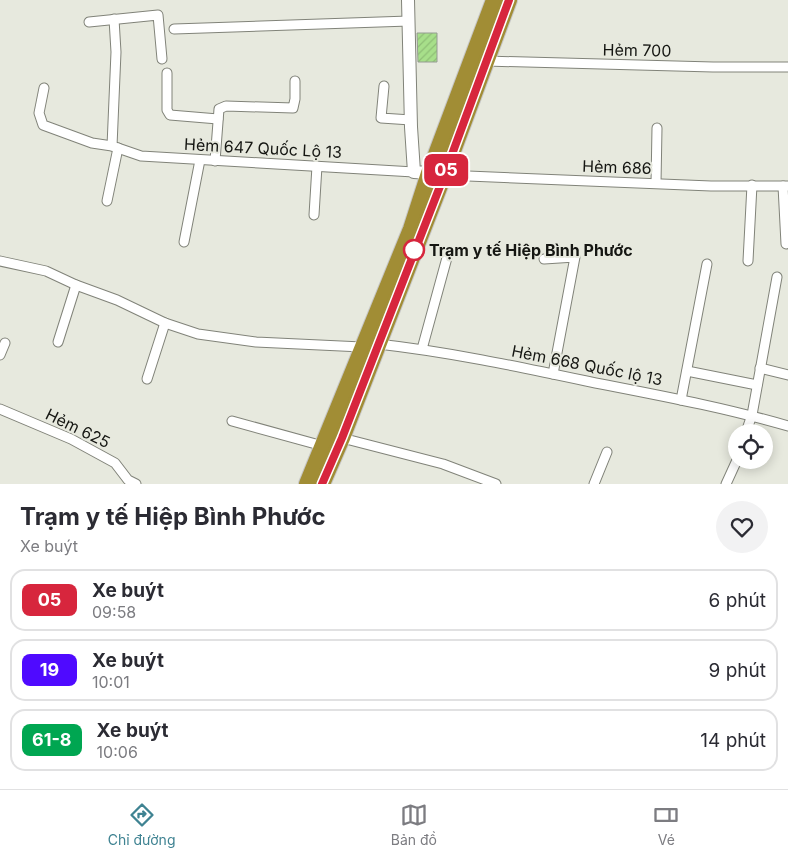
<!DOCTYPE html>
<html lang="vi">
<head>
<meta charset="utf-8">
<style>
  :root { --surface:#fff; --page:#f2f2f3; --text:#2b2b33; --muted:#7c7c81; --line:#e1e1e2; --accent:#3f8392 }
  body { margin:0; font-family:Inter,sans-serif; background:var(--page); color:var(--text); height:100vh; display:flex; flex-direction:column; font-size:19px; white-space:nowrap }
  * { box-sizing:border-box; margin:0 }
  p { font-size:16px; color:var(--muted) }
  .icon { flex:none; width:28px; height:28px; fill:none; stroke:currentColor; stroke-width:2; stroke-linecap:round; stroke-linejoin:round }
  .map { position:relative; height:484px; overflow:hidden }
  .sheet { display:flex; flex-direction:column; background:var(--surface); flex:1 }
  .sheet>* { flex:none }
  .badge { padding:0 10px; border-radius:8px; font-size:18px; line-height:32px }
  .buttons { position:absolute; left:728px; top:424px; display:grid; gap:10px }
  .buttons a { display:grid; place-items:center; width:45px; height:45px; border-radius:50%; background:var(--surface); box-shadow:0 2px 12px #0003; font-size:25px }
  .map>.badge { position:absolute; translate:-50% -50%; box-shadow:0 0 0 2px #fff }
  .round { display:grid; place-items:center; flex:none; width:52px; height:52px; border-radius:26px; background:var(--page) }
  .summary { display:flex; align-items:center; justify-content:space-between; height:85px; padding:0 20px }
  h1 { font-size:24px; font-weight:700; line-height:38px }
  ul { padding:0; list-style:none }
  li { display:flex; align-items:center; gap:15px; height:62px; margin:0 10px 8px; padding:0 10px; border:2px solid var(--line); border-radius:15px }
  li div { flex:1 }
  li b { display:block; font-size:19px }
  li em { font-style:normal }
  li .badge { min-width:55px; font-weight:700; text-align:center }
  .tab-bar { display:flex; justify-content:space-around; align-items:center; height:70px; border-top:1px solid var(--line); background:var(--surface); font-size:14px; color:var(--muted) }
  .tab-bar a { display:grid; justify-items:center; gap:2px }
  .tab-bar .selected { color:var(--accent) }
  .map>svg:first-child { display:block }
  .building { fill:url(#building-hatch); stroke:#959c92 }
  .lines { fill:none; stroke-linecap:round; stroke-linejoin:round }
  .street-casing { stroke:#818379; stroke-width:11 }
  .secondary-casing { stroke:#818379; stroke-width:14 }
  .highway-casing { stroke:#c7c7c6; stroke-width:18 }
  .street { stroke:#fff; stroke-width:9 }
  .secondary { stroke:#fff; stroke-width:12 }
  .highway { stroke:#a18d35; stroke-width:16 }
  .line-casing { stroke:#fff; stroke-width:11 }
  .line { stroke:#d7263d; stroke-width:8 }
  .stop-dot { fill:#fff; stroke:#d7263d; stroke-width:2.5 }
  .labels { text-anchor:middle; stroke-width:4; stroke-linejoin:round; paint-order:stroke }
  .street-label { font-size:16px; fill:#151612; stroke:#e7e9de }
  .stop-label { font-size:16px; font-weight:bold; fill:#151612; stroke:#e7e9de; text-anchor:start }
</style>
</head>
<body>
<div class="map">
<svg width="788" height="484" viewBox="0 0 788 484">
  <defs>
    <pattern id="building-hatch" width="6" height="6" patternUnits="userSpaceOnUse" patternTransform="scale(1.25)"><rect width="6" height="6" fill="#a7df8a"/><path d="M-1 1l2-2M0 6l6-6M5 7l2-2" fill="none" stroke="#8fbf76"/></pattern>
  </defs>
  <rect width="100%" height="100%" fill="#e7e9de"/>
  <polygon class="building" points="417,33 437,33 437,62 418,62"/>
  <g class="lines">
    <defs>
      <g id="street">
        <polyline points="89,22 158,15 162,59"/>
        <polyline points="174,29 409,21"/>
        <polyline points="486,61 713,67 788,67"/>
        <polyline points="167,73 167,110 170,115 218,119"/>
        <polyline points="384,86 381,118 411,120"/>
        <polyline points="44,88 39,113 43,125 92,143 112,146 141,156 414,172"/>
        <polyline points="112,146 116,52 114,19"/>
        <polyline points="215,161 219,109 226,106 293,108 295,99 295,81"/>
        <polyline points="444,175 711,186 788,186"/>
        <polyline points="656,183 657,128"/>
        <polyline points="783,186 786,244"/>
        <polyline points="107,201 118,148"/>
        <polyline points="314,215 317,166"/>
        <polyline points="184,242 200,160"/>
        <polyline points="544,259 575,257 553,374"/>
        <polyline points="0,261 46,271 76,285 117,300 165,323 198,334 256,342 362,347"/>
        <polyline points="748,261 752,185"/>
        <polyline points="58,342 76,285"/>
        <path d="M 378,344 C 450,352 520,367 591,382 C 657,395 723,407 788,426"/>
        <polyline points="422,349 448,254"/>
        <polyline points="0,355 5,343"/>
        <polyline points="760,368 788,375"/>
        <polyline points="687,371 757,385"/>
        <polyline points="147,379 165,323"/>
        <polyline points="681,400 707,264"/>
        <polyline points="0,409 71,439 115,463 128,480 136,484"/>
        <polyline points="232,421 323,446"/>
        <polyline points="746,432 752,415 777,277"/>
        <polyline points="342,438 443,464 496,484"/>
        <polyline points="594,484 607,452"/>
        <polyline points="726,484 737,460"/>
      </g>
      <polyline id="secondary" points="408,0 411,127 414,172 429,173"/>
      <g id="highway">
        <polyline points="307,484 411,229 429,173 494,0"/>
        <polyline points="322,484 342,438 444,175 509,0"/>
      </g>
    </defs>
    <use href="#street" class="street-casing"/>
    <use href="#secondary" class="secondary-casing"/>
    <use href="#highway" class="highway-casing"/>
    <use href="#street" class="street"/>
    <use href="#secondary" class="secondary"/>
    <use href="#highway" class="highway"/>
  </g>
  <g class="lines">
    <defs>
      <polyline id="line" points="322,484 342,438 444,176 509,0"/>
    </defs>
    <use href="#line" class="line-casing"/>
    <use href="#line" class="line"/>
  </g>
  <circle class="stop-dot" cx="414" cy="250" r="10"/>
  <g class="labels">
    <g class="street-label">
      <text transform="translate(637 50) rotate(1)" y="6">Hẻm 700</text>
      <text transform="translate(263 148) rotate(3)" y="6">Hẻm 647 Quốc Lộ 13</text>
      <text transform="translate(617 167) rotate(2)" y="6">Hẻm 686</text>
      <text transform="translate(587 365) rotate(11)" y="6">Hẻm 668 Quốc lộ 13</text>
      <text transform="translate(78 428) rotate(26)" y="6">Hẻm 625</text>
    </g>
    <g class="stop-label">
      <text x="429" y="256">Trạm y tế Hiệp Bình Phước</text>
    </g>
  </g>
</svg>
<div class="buttons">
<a><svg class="icon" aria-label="locate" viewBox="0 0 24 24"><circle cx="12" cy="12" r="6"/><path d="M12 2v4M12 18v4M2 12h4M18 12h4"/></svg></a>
</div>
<b class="badge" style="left:446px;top:170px;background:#d7263d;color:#fff">05</b>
</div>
<section class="sheet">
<div class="summary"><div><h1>Trạm y tế Hiệp Bình Phước</h1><p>Xe buýt</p></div><a class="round"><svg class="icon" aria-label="heart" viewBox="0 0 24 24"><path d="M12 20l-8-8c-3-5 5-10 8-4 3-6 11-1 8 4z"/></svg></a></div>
<ul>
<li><span class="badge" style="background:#d7263d;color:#fff">05</span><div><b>Xe buýt</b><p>09:58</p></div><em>6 phút</em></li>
<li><span class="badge" style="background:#4f0aff;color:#fff">19</span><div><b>Xe buýt</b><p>10:01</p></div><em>9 phút</em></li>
<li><span class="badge" style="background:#00a651;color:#fff">61-8</span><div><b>Xe buýt</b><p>10:06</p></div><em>14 phút</em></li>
</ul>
</section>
<nav class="tab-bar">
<a class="selected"><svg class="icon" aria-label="directions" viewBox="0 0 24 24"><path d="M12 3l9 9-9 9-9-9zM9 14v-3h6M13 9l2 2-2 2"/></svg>Chỉ đường</a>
<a><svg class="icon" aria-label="map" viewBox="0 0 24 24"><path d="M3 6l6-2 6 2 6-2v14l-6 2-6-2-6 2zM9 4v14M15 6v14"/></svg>Bản đồ</a>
<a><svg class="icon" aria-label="tickets" viewBox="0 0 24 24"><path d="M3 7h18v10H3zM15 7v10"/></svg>Vé</a>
</nav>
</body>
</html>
